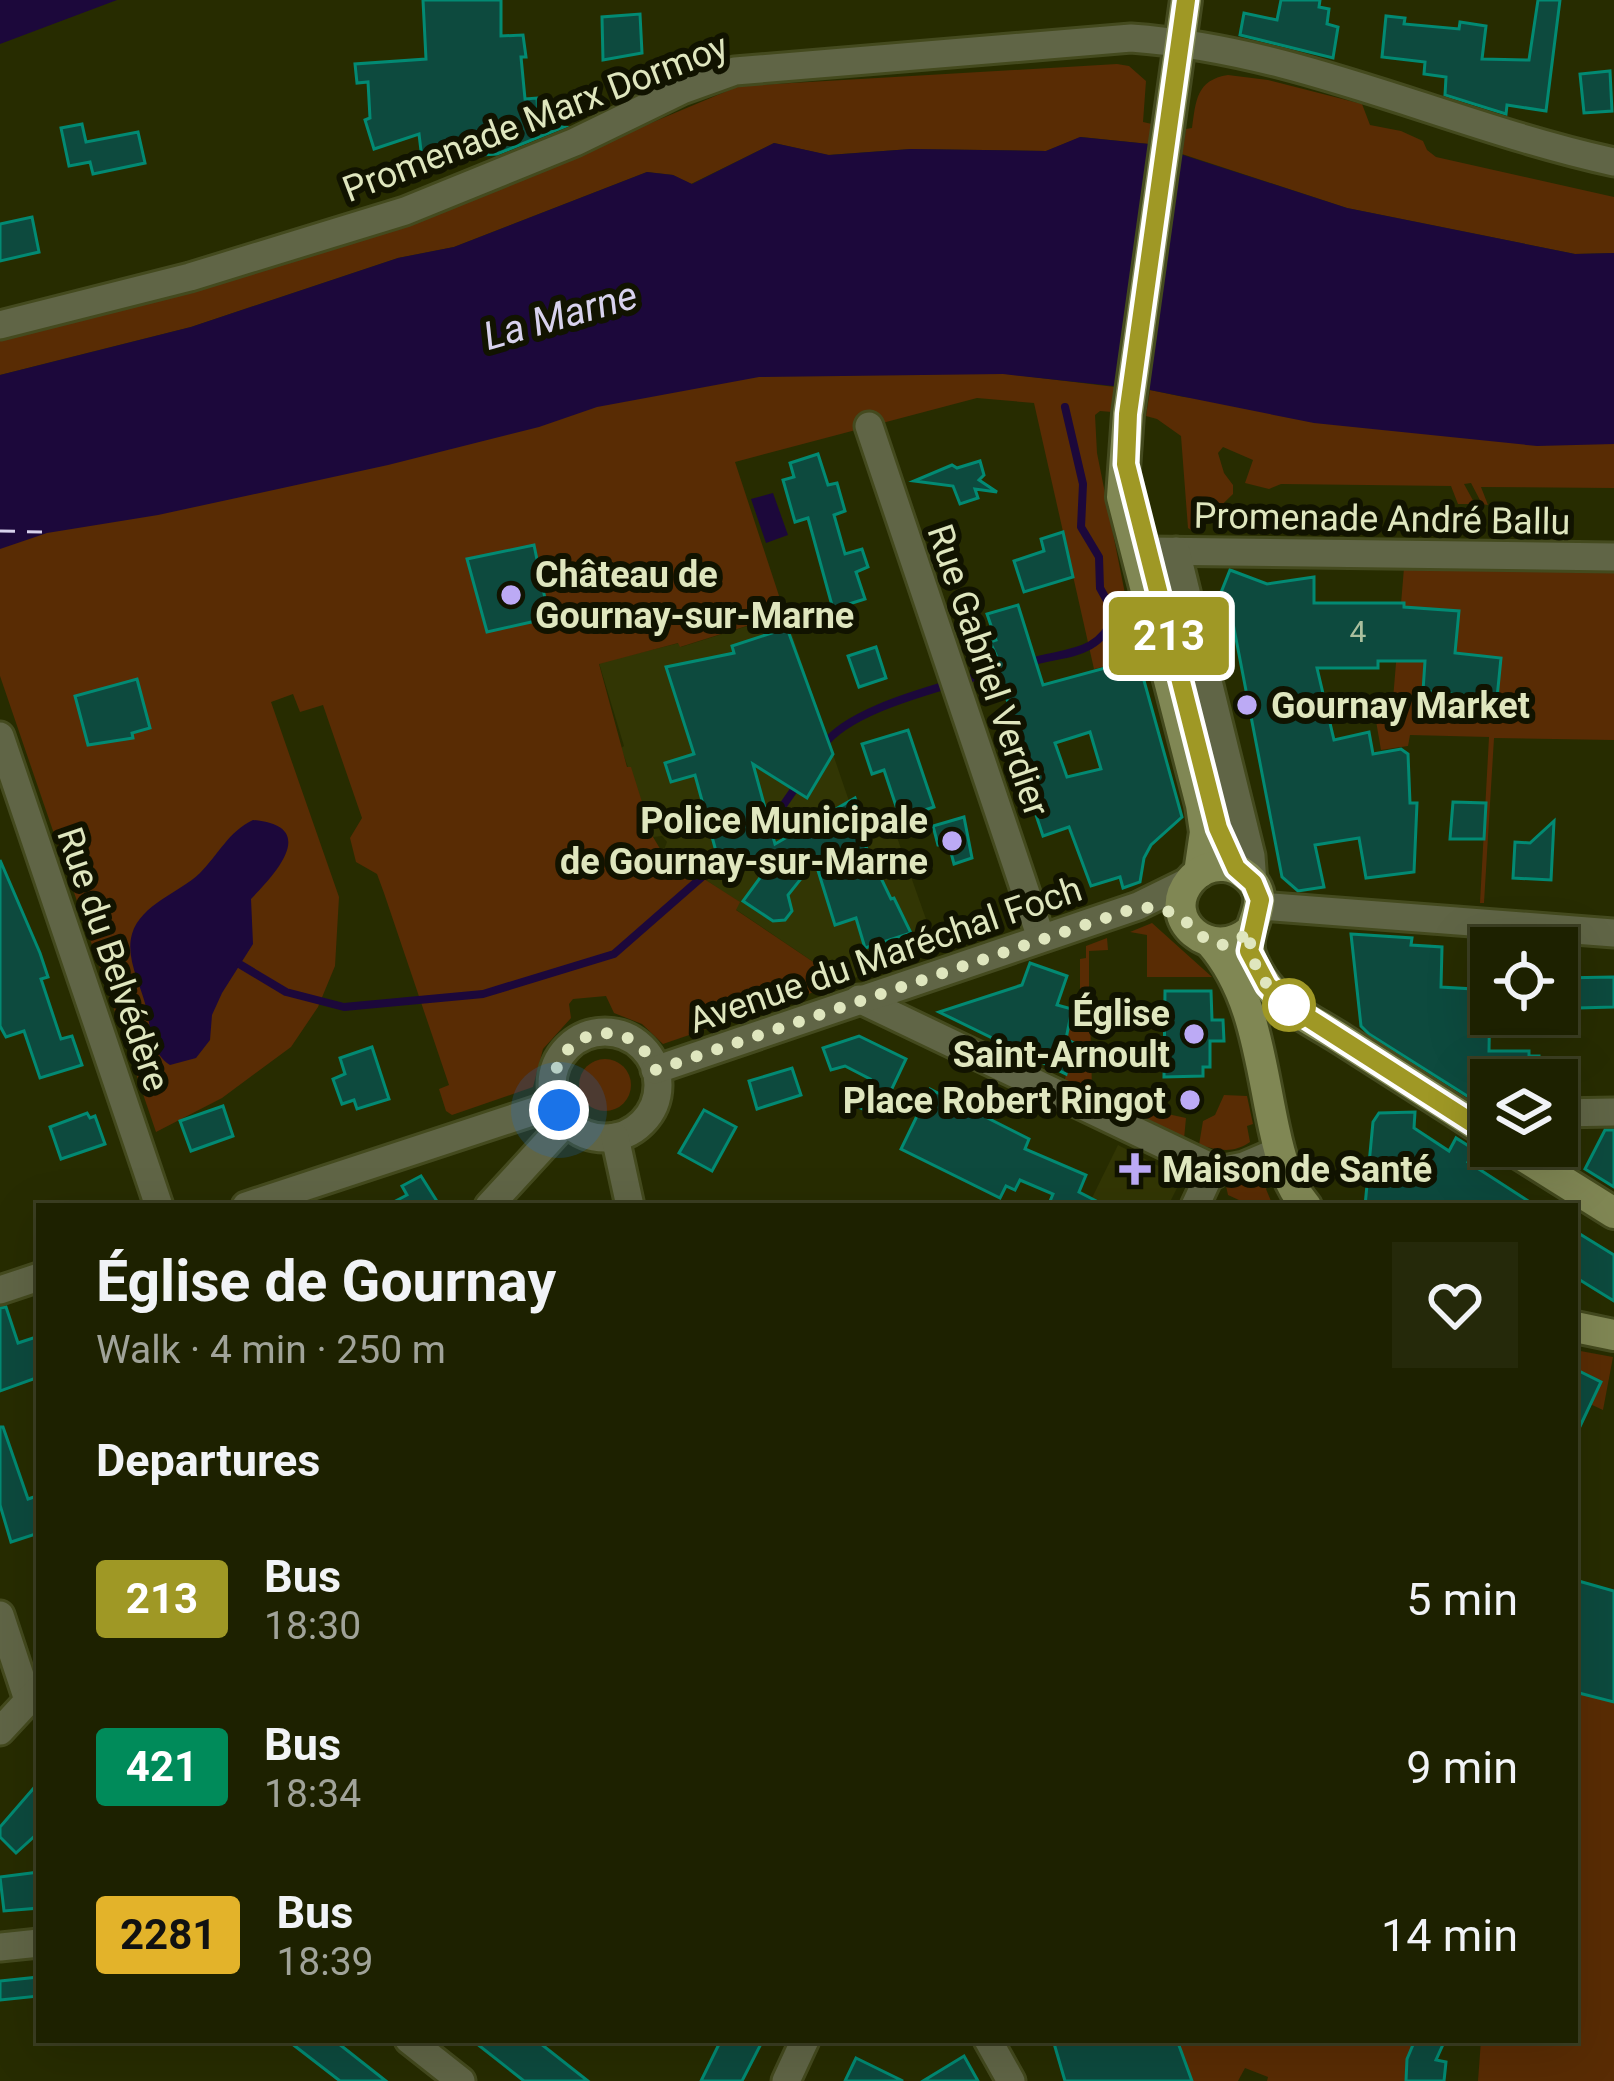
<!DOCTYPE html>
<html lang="en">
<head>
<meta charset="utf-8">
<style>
  :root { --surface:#1d2100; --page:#25290a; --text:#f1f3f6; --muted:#a0a399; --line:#3b3e22 }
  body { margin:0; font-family:Roboto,sans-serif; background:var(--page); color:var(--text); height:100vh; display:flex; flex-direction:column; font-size:45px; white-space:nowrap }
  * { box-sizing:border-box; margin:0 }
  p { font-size:39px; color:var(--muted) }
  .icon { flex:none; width:66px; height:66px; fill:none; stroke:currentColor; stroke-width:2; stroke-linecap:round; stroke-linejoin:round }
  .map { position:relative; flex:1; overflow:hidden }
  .drawer { position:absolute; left:36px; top:1203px; width:1542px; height:840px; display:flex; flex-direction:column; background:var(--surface); border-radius:0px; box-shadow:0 12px 48px #0002,0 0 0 3px var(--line) }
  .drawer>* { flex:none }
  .badge { padding:0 24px; border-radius:9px; font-size:42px; line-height:78px }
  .tools { position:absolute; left:1470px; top:927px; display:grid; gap:24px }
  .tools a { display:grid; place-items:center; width:108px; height:108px; border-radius:0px; background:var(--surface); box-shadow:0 12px 48px #0002,0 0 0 3px var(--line); font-size:60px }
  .you { position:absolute; width:60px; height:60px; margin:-30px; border:9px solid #fff; border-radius:50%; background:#1a73e8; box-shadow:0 0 0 18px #1a73e833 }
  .map>.badge { position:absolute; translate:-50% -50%; box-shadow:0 0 0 6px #fff }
  h2 { padding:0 60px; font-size:45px; line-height:108px }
  .round { display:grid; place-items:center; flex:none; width:126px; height:126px; border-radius:0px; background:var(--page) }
  .head { display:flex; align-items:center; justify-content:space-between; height:204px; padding:0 60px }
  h1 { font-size:57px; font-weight:700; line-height:90px }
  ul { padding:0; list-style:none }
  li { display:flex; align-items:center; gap:36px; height:168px; padding:0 60px }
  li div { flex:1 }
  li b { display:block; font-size:45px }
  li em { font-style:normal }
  li .badge { min-width:132px; font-weight:700; text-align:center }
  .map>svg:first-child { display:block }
  .built { fill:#323604 }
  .green { fill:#592c04 }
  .water { fill:#1c083b }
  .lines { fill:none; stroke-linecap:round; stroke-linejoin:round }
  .stream { stroke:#1c083b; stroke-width:8 }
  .ferry { stroke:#d8d2ed; stroke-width:3; stroke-dasharray:15 12; stroke-linecap:butt }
  .building { fill:#0d4a3e; stroke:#028a73; stroke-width:3; fill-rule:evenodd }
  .street-casing { stroke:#444a1e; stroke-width:33 }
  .secondary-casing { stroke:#444a1e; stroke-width:36 }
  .street { stroke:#606546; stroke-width:27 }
  .secondary { stroke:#808754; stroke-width:30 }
  .line-casing { stroke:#fff; stroke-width:27 }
  .line { stroke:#9f9825; stroke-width:18 }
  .walk { stroke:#dfe6be; stroke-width:12; stroke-dasharray:0 21.6 }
  .poi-dot { fill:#bcaaf5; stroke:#111300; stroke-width:4.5 }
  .stop-dot { fill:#fff; stroke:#9f9825; stroke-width:6 }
  .labels { text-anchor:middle; stroke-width:12; stroke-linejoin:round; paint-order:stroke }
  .number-label { font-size:30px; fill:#aabf9e }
  .street-label { font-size:36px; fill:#dfe6be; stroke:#111300 }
  .poi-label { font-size:36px; font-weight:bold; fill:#dfe6be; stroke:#111300; text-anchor:start }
  .water-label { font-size:39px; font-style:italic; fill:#d8d2ed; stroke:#111300 }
</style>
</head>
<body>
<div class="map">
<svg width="1614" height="2081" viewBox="0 0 1614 2081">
  <rect width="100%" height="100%" fill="#272c00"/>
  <g class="built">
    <polygon points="785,614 861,836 893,826 937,950 843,982 735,909 739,902 663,852 667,842 662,836 653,837 621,748 624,746 599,663 679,643 681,647"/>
    <polygon points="1118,1145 1182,1178 1168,1206 1088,1206"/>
  </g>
  <g class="green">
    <polygon points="1117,64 1129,66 1146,81 1143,122 1152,124 1149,144 1081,137 1046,151 911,149 828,155 774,143 691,184 673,175 647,172 454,247 398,258 191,327 0,375 0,337 427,217 739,86"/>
    <path d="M 1228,75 L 1268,80 L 1362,104 L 1370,125 L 1401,131 L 1423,141 L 1427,150 L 1436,157 L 1614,197 L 1614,253 L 1575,254 L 1347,208 L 1182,154 L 1186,129 L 1192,128 C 1196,101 1196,80 1228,75 Z"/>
    <polygon points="757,344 1115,387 1112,412 1100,411 1095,415 1097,453 1138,659 1094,669 1034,403 977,398 735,462 785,614 680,647 678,643 599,664 627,767 631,767 653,837 662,852 740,902 736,910 843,982 663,1044 642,1024 614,1013 606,996 573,999 569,1004 571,1018 543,1049 533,1087 452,1115 446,1111 439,1089 449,1085 384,893 377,874 356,862 350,838 362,818 323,705 300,712 293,694 271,702 339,897 335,966 318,1007 291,1047 222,1098 156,1132 0,676 0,527"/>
    <polygon points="1150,390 1184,397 1614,425 1614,488 1481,487 1488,505 1482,504 1471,483 1464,484 1475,504 1458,504 1451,486 1281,484 1269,489 1245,483 1253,460 1223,447 1218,453 1224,473 1233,485 1233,494 1194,532 1188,528 1181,436 1157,419 1146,416"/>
    <polygon points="1404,568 1614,571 1614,740 1494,738 1484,903 1480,903 1489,737 1410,735 1408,746 1381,750 1375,715 1392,711"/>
    <polygon points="1152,923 1212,977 1147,977 1147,935 1130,932"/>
    <polygon points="1107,938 1108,950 1089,951 1089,1012 1104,1015 1090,1018 1092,1088 1118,1092 1113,1107 1064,1083 1074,1043 1057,1035 1027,1002 1080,1023 1080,959 1086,958 1086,946"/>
    <circle cx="605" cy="1085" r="26"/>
    <polygon points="1125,1091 1161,1091 1163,1113 1186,1118 1184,1139 1117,1110"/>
    <path d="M 1224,1095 L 1247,1096 L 1253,1124 L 1247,1126 L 1250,1142 C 1233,1154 1218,1150 1199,1145 L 1203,1121 L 1215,1115 Z"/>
    <polygon points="1267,1171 1275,1174 1266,1189 1273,1206 1252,1206 1228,1195 1226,1186"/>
    <polygon points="1575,1350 1613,1357 1603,1410 1590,1404 1600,1381 1575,1369"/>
    <polygon points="1575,1580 1614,1591 1614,2081 1478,2081 1481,2040 1575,2040"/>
    <polygon points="1150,2040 1415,2040 1407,2059 1406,2081 1267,2081 1268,2077 1245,2068 1238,2081 1192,2081 1180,2048 1168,2051"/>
  </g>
  <g class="water">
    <polygon points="0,0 117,0 0,44"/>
    <polygon points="1080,137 1149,144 1347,208 1575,254 1614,253 1614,444 1537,446 1314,423 1150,390 1003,374 759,377 597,407 539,427 388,465 158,515 47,533 0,549 0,375 191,327 398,258 454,247 647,172 673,175 692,184 774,143 829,155 911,149 1046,151"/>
    <polygon points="773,493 788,535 766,543 751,499"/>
    <path d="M 253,820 C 321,826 274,875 251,899 L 253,944 L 222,993 L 212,1015 L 210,1040 L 196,1058 L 170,1065 C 151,1053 151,1029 146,1007 C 141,985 125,958 132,934 C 141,904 179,893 200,873 C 218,855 229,831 253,820 Z"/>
  </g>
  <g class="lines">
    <g class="stream">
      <path d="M 1030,662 C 1069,651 1098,656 1115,615 L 1100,588 L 1099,557 L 1081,527 L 1083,484 L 1065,407"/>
      <polyline points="961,681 1004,669"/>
      <path d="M 823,746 C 845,715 910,696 947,685"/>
      <polyline points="760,826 782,807 798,784"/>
      <polyline points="241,965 286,992 344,1007 483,994 614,954 726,856"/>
    </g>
    <polyline class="ferry" points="0,531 43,532"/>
  </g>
  <g class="building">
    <polygon points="423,0 501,0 501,36 523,35 526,57 521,57 525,99 537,98 538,117 543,117 545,124 564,127 497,154 422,159 419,134 374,149 365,120 370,118 368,82 357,83 355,64 426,59"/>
    <polygon points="1281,0 1320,0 1319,7 1329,9 1327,24 1338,27 1333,58 1240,35 1244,13 1277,20"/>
    <polygon points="1538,0 1560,0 1546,111 1507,105 1506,114 1445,95 1446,77 1424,74 1425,62 1382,57 1386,16 1405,18 1404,24 1459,29 1460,22 1486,26 1482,59 1529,60"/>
    <polygon points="640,14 642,53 603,60 602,17"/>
    <polygon points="1610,71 1612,111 1584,113 1580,74"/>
    <polygon points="82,124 86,142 138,132 145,163 93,174 90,162 69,166 61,128"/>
    <polygon points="32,217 39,252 0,261 0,224"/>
    <polygon points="818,454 828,485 837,483 845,511 834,515 845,554 862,549 868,567 856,572 865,599 833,609 808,518 795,522 783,480 794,477 790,463"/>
    <polygon points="980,461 984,475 979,480 997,492 975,489 978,498 960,504 953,486 914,481 952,465 957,468"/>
    <polygon points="1063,532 1073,577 1024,592 1014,561 1044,551 1041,539"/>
    <polygon points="534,545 549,618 487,632 467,559"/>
    <polygon points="1230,570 1267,584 1314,577 1314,603 1404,603 1404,607 1459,611 1455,653 1501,658 1497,698 1423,691 1425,661 1378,661 1378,668 1317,668 1334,740 1369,732 1373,754 1401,749 1408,754 1410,803 1417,803 1414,872 1366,878 1359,838 1315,845 1324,887 1298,891 1282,877 1232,618 1223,620 1218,600"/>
    <path d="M 1018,605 L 1043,685 L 1138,659 L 1182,817 L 1151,845 L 1144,858 L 1140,882 L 1123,888 L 1120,877 L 1091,886 L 1069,827 L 1043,836 L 1031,800 L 1039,797 L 1020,737 L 1011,740 L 1001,711 L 1010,708 L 992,657 L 996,655 L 990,642 L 996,640 L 987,614 ZM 1090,732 L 1101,769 L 1067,777 L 1055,743 Z"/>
    <polygon points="787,628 833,754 807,798 753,764 775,844 855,798 863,820 854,822 891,899 894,898 911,933 865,948 856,918 835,925 815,861 788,895 792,911 785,920 773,921 743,901 776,856 722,873 695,775 671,782 665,763 694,754 666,667 734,653 732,646"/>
    <polygon points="876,647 886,678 859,687 848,656"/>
    <polygon points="137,679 150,728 132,733 133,738 88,745 75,696"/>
    <polygon points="908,730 934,807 900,818 884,770 872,774 862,744"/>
    <polygon points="1453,802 1486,803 1484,839 1450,839"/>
    <polygon points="964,817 972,858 954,864 949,845 938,845 933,826"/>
    <polygon points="1554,821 1551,880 1513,878 1515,842 1530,843"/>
    <polygon points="0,860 40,953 48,977 41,979 61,1039 72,1036 82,1065 40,1078 24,1031 6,1037 0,1026"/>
    <polygon points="1351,934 1412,938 1411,945 1442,947 1441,987 1490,990 1489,1051 1529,1051 1529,1056 1539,1056 1539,1080 1491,1080 1491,1111 1369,1034 1361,1026"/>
    <polygon points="1030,963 1067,976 1057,1005 1072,1009 1066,1039 1074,1043 1066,1074 939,1012 1022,985"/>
    <polygon points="1614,977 1614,1007 1578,1008 1578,1015 1557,1015 1560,978"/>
    <polygon points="1165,991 1211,991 1212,1020 1223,1020 1224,1041 1210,1041 1210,1067 1203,1067 1203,1076 1164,1077"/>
    <polygon points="859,1036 906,1059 879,1116 856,1106 870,1079 845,1066 831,1070 823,1048"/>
    <polygon points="372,1047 389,1099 357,1109 354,1100 342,1104 333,1079 345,1074 340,1058"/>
    <polygon points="792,1068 801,1095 757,1109 749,1081"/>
    <polygon points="930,1089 1029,1139 1025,1149 1086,1175 1079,1192 1106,1206 1048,1206 1053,1194 1020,1180 1015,1190 1006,1186 1000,1198 901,1149"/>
    <polygon points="223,1106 233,1136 191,1151 180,1121"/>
    <polygon points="704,1110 736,1127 712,1171 679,1153"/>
    <polygon points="1415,1112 1414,1128 1449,1151 1456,1138 1475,1150 1468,1162 1536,1206 1365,1206 1373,1122 1379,1113"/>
    <polygon points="87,1113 90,1118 95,1116 105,1144 61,1159 50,1127"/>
    <polygon points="1605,1130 1614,1130 1614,1187 1585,1169"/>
    <polygon points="421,1176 440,1206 386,1206 407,1195 402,1186"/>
    <polygon points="1575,1231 1614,1255 1614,1301 1575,1277"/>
    <polygon points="6,1307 18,1343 39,1336 39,1377 0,1391 0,1308"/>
    <polygon points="1575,1369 1601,1382 1575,1437"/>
    <polygon points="0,1427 3,1427 28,1499 34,1497 39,1514 39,1533 11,1542 0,1505"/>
    <polygon points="1575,1580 1614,1591 1614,1702 1575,1692"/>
    <polygon points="39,1782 39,1832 16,1853 0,1837 0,1827"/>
    <polygon points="39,1872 39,1908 4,1911 0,1877"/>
    <polygon points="39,1977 39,1996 0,2000 0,1981"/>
    <polygon points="287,2040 334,2040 386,2081 340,2081"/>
    <polygon points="472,2040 536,2040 588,2081 524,2081"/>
    <polygon points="721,2040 763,2040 742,2081 701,2081"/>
    <polygon points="1053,2040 1177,2040 1192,2081 1065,2081"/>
    <polygon points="1415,2040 1445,2040 1436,2060 1446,2062 1444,2081 1406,2081 1407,2059"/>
    <polygon points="964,2056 978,2081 923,2081"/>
    <polygon points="856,2058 903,2081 845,2081"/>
  </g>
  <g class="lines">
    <defs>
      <g id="street">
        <path d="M 0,325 L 190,277 L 405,211 L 575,142 L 682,90 L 735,71 L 1131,38 C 1301,50 1450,126 1614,162"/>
        <polyline points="869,426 1041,938"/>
        <polyline points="1148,551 1614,557"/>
        <polyline points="1176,551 1251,856 1253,883"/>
        <polyline points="0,736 159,1206"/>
        <polyline points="1260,906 1614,933"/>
        <polyline points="859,999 1219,1171 1244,1166 1279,1151"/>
        <circle cx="605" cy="1085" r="53"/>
        <polyline points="655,1070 1138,906 1191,880"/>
        <polyline points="1557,1113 1614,1112"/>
        <polyline points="615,1137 630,1206"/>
        <polyline points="246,1206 556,1104"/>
        <polyline points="489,1206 567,1121"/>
        <polyline points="1195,1206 1208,1178 1219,1171"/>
        <polyline points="0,1290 39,1277"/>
        <polyline points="0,1615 28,1700"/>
        <polyline points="0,1731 38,1690"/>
        <polyline points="0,1947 39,1943"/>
        <polyline points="409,2040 461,2081"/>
        <polyline points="988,2040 1011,2081"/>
        <polyline points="786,2081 805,2040"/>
      </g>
      <g id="secondary">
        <polyline points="1186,0 1128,414 1122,497 1201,805 1205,832 1199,873"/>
        <path d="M 1250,931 C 1211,964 1159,919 1190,881 C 1198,871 1211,865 1223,866 C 1232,866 1241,871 1248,877 C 1276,903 1242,926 1250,954 C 1253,964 1261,978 1268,986 C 1286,1010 1319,1024 1343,1040 C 1393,1072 1442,1103 1491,1135"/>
        <path d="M 1210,942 C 1255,993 1260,1064 1274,1128 C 1280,1156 1287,1184 1306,1206"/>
        <polyline points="1507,1146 1614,1213"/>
        <polyline points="1575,1327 1614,1335"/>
      </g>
    </defs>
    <use href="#street" class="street-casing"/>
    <use href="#secondary" class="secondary-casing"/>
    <use href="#street" class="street"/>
    <use href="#secondary" class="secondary"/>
  </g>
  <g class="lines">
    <defs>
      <polyline id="line" points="1186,0 1128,414 1126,464 1218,828 1236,868 1253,883 1260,900 1249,951 1267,985 1282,1001 1491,1135"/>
    </defs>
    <use href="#line" class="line-casing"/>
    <use href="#line" class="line"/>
    <path class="walk" d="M 559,1110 C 531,1039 627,1000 656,1070 L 1138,907 C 1152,908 1164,908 1176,915 C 1204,931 1211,963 1250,931 C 1248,962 1264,987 1289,1005"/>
  </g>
  <g class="poi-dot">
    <circle cx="511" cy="595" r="12"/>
    <circle cx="1247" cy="705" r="12"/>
    <circle cx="952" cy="841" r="12"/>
    <circle cx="1194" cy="1034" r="12"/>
    <circle cx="1190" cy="1100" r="12"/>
    <path d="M1129 1151h12v12h12v12h-12v12h-12v-12h-12v-12h12z"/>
  </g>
  <circle class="stop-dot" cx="1289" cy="1005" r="24"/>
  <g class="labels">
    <g class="number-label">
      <text x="1358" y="642">4</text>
    </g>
    <g class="street-label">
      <text transform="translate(535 117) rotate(-21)" y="13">Promenade Marx Dormoy</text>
      <text transform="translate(1382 518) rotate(1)" y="13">Promenade André Ballu</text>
      <text transform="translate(989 670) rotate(71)" y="13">Rue Gabriel Verdier</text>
      <text transform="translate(885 954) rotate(-19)" y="13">Avenue du Maréchal Foch</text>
      <text transform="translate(114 959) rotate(71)" y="13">Rue du Belvédère</text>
    </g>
    <g class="poi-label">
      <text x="535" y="587">Château de<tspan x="535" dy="41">Gournay-sur-Marne</tspan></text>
      <text x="1271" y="718">Gournay Market</text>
      <text x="928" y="833" text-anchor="end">Police Municipale<tspan x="928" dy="41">de Gournay-sur-Marne</tspan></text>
      <text x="1170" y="1026" text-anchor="end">Église<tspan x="1170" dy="41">Saint-Arnoult</tspan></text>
      <text x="1166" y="1113" text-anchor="end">Place Robert Ringot</text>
      <text x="1162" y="1182">Maison de Santé</text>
    </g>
    <g class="water-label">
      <text transform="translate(560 315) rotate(-16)" y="14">La Marne</text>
    </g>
  </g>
</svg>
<div class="tools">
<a><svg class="icon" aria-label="locate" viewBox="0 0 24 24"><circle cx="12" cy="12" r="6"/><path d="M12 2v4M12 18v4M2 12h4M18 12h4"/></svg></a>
<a><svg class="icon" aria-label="layers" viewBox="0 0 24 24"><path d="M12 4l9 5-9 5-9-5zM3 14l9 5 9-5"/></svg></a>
</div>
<div class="you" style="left:559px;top:1110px"></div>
<b class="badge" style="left:1169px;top:636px;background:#9f9825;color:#fff">213</b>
<section class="drawer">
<div class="head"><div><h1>Église de Gournay</h1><p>Walk · 4 min · 250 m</p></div><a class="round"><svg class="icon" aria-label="heart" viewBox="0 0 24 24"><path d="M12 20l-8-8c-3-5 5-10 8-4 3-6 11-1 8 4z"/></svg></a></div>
<h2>Departures</h2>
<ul>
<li><span class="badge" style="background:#9f9825;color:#fff">213</span><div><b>Bus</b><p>18:30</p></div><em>5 min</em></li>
<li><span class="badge" style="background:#008b5a;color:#fff">421</span><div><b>Bus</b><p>18:34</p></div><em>9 min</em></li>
<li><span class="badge" style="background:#e3b32a;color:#111">2281</span><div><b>Bus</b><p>18:39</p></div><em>14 min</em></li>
</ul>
</section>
</div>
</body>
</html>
